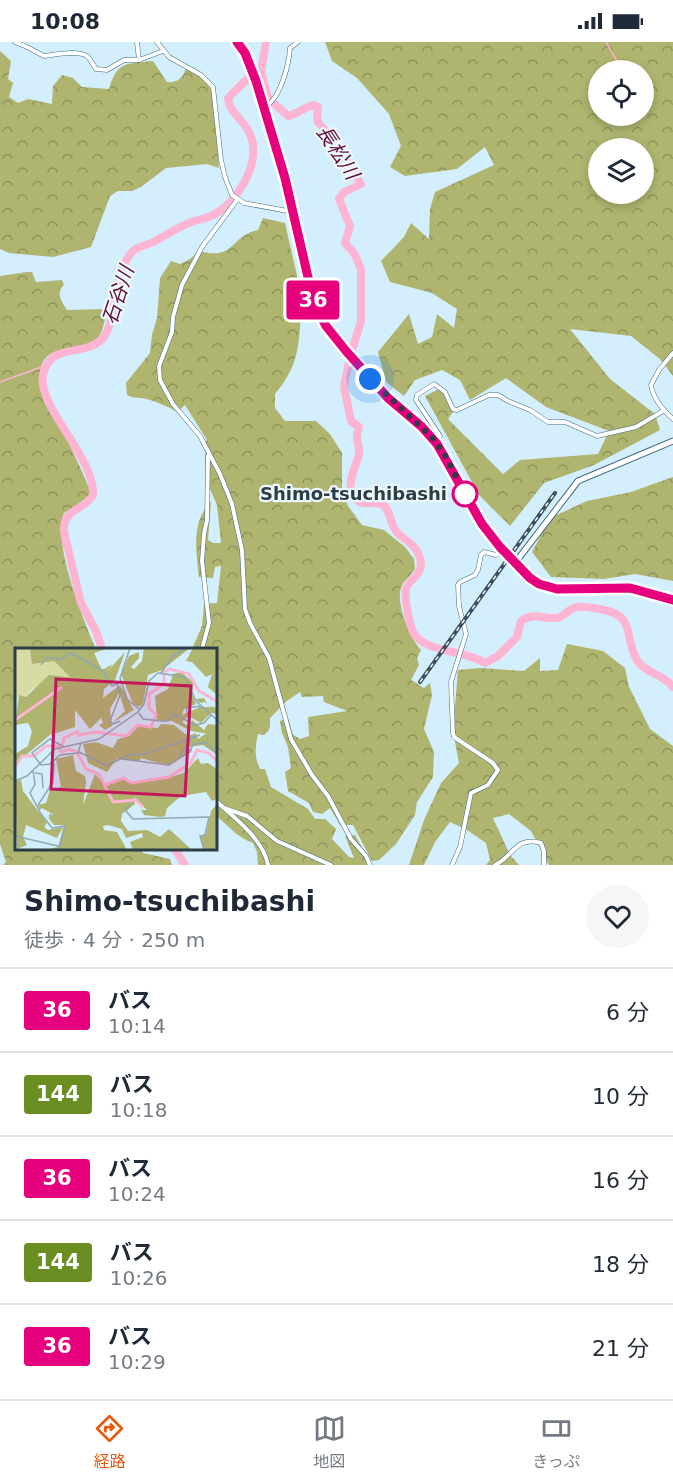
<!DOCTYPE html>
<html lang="ja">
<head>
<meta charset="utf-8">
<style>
  :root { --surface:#fff; --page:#f6f6f7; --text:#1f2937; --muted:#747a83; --line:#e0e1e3; --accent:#ea580c }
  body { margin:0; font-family:"DejaVu Sans","Noto Sans JP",sans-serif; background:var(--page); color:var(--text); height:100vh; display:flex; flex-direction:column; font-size:22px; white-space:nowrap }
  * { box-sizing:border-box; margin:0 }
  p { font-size:20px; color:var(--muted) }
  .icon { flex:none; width:33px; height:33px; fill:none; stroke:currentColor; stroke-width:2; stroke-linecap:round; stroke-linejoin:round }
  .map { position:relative; height:823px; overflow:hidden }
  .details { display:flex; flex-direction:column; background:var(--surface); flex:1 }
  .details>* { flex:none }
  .badge { padding:0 12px; border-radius:4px; font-size:21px; line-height:39px }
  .fabs { position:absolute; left:588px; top:18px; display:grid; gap:12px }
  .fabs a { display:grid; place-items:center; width:66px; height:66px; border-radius:50%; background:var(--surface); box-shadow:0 3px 9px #0003; font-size:30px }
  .you { position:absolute; width:30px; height:30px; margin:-15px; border:4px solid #fff; border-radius:50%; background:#1a73e8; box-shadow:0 0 0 9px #1a73e833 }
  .map>.badge { position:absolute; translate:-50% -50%; box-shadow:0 0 0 3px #fff }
  .round { display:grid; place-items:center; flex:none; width:63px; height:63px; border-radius:32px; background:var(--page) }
  .summary { display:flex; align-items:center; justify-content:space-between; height:102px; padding:0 24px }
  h1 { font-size:28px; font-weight:600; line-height:45px }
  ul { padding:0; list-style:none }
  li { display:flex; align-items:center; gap:18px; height:84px; padding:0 24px; border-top:2px solid var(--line) }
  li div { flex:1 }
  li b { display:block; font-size:22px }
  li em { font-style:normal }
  li .badge { min-width:66px; font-weight:700; text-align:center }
  .status { display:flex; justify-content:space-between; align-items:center; height:42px; padding:0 30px; background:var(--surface); direction:ltr }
  .status svg { height:16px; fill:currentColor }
  .tabs { display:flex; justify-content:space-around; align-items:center; height:84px; border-top:2px solid var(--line); background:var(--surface); font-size:16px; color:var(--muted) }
  .tabs a { display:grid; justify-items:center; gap:3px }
  .tabs .selected { color:var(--accent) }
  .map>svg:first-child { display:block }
  .forest { fill:url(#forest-crowns); fill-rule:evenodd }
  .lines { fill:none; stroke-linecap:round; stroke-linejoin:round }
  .stream { stroke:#fdb5d3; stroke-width:1.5 }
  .river { stroke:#fdb5d3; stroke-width:8 }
  .street-casing { stroke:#436c81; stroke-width:5 }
  .secondary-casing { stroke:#436c81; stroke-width:7 }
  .street { stroke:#fff; stroke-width:4 }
  .secondary { stroke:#fff; stroke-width:5 }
  .rail-casing { stroke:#3c4f5a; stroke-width:4 }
  .rail { stroke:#eff8fd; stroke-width:1.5; stroke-dasharray:4.5; stroke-linecap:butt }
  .line-casing { stroke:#fff; stroke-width:14 }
  .line { stroke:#e6007e; stroke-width:9 }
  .walk { stroke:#2b3d47; stroke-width:6; stroke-dasharray:0 10.8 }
  .stop-dot { fill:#fff; stroke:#e6007e; stroke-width:3 }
  .labels { text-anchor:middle; stroke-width:4.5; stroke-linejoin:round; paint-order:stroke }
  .stop-label { font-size:18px; font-weight:bold; fill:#2b3d47; stroke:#eff8fd; text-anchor:end }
  .water-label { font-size:20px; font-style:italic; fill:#5f0e3c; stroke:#eff8fd }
  .inset-river { fill:none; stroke:#fdb5d3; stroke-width:3 }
  .inset-road { fill:none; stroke:#90a7b4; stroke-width:1.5 }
  .view { fill:#c2185b; fill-opacity:0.15; stroke:#c2185b; stroke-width:3 }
  .inset-edge { fill:none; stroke:#2b3d47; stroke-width:3 }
</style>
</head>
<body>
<div class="status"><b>10:08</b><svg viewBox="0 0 49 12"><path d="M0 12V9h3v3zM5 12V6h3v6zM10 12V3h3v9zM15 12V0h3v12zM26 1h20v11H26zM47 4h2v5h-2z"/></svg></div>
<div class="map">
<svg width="673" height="823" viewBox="0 0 673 823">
  <defs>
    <pattern id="forest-crowns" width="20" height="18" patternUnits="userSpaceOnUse" patternTransform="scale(1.5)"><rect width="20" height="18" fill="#afb46f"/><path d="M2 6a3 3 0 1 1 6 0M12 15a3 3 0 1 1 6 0" fill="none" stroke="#8f945d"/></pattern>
  </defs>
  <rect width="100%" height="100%" fill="#d3eefd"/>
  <g class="forest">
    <path d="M 325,0 L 673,0 L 673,334 L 660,317 L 631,294 L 570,287 L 610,337 L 655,372 L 660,388 L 594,423 L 544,441 L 510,484 L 479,453 L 425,354 L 441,346 L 455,367 L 448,377 L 503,432 L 520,418 L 598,412 L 609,389 L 546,365 L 506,336 L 470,358 L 460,338 L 442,328 L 415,338 L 404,354 L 386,340 L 378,310 L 409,272 L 418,302 L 432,295 L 437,272 L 454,286 L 457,267 L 432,251 L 390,240 L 381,219 L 404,195 L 411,181 L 429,197 L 430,167 L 435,150 L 494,123 L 485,105 L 457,127 L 405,134 L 390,125 L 401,104 L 389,72 L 357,36 L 332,19 ZM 598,28 L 644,28 L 644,74 L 598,74 ZM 598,106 L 644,106 L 644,152 L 598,152 Z"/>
    <path d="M 0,9 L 11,19 L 8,37 L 13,41 L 9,55 L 18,61 L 28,57 L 52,62 L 53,44 L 62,33 L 73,36 L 82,45 L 109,47 C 117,19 126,22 153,19 L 167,40 C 177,41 184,36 186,25 L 204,38 L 213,50 L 219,126 L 207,122 L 166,126 L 141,145 L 132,149 L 118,149 L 110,154 L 91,205 L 53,215 L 9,211 L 0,207 Z"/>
    <path d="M 263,176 L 285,181 L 303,260 C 300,269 301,276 300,285 C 298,313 294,329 275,352 L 275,366 L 285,379 L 316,379 L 330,392 L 342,411 L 342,449 L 348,464 L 362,483 L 384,488 L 405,505 L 414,517 L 415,527 C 411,533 405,538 402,543 C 394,559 410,596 421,608 L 417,616 L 419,623 L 411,638 L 424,646 L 430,641 L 432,653 L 424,687 L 434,710 L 433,735 L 417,760 L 415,773 L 396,802 L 379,818 L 372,819 L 353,783 L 340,783 L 330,766 L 322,772 L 313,770 L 309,761 L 288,749 L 285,730 L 291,726 L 288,705 L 282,691 L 280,679 L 288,676 L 293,693 L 300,697 L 309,694 L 308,675 L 347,669 L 324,660 L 323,654 L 302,655 L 300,650 L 287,659 L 270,676 C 270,684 271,688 264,693 L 258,692 C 255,706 254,714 260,727 L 265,727 L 271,745 L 308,767 L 315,777 L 325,777 L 336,787 L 332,797 L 349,815 L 354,816 L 345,794 L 355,793 L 372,823 L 258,823 L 257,810 L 253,801 C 238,796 229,784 216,774 L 216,607 L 192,607 L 202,584 L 204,562 L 217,561 L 221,524 L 215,525 L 213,536 L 199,535 C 196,509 191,479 211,460 L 208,498 L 213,501 L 221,501 L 217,463 L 206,438 L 205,401 L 207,398 L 185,363 L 177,370 C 167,364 157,360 147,357 C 139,355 134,357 127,353 L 126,341 L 150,311 L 152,293 L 157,276 L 160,236 L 171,219 L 180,222 L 190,217 L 199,209 C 236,219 230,193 258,188 Z"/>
    <path d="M 27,230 L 32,230 L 36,240 L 62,238 L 64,243 C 55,251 62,260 67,268 L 107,267 C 105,275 104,287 99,294 C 85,315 37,293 40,340 C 41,357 58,380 66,395 C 74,412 82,429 89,446 L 90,452 L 85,458 L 64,471 C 52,501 83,577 96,607 L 16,607 L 16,806 L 141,807 L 143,811 L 170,817 L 172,823 L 3,823 L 6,820 L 0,802 L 0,234 Z"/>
    <polygon points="673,435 673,539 635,532 604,537 551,535 532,510 550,476 587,459 631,450"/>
    <polygon points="567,602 603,609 625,626 629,645 650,687 673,704 673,823 549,823 531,789 509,772 493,776 510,813 519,823 486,823 490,818 486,801 467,788 450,780 435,800 424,823 409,823 424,778 441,741 459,721 453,689 458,628 479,626 524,629 540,616 540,629 558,628"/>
  </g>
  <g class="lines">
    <g class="stream">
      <polyline points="606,0 622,28"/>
      <polyline points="0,340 47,323"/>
    </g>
    <g class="river">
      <path d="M 266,0 L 261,29 L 268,56 L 288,74 C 298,72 304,65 314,63 L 318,65 L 317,79 L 337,102 L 361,142 L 344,150 L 339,157 L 350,184 L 345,201 L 354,211 L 361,227 L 361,279 L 350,315 L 344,345 L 351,379 L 359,385 C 354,399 360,401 359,412 C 356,426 342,447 358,459 C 365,464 374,459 381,462 C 390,465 390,482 396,489 C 403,498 413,500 418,511 C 428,533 409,535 406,547 C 404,556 410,585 414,592 C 427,611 465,608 485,621 L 498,614 L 517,595 L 521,579 C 532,570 544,577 557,576 C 564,575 569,566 577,565 C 584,564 593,566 600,567 C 638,574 622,592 637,618 C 644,631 664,632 673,645"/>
      <path d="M 102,607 L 96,589 L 81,561 L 64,490 C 63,465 83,470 93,453 C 95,415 37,365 43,333 C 50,300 83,315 101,298 C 118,283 112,230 133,209 C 137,205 147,203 153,200 C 166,193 180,184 194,179 C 201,177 209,176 215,172 C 237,159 256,128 253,103 C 251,81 229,73 228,56 L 245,39 L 258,30"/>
      <polyline points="174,806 185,823"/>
    </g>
    <defs>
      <g id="street">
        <path d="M 15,0 L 27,5 L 44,14 C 53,13 80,7 88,15 C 91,18 93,23 96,27 L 107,28 L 124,18 L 139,18 L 163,9"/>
        <polyline points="137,0 139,18"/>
        <polyline points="157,0 169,15 201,33 213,45 221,118 225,135 232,153 244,161 293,170"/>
        <path d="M 263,65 C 280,60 289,22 290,6 L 298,0"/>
        <polyline points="237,158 202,205 182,243 173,275 172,290 159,324 160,338 173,362 200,394 220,432 232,462 242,508 245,567 250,581 269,616 291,697 312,733 328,754 351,797 366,814 370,823"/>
        <path d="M 673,311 L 659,328 L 651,343 C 653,357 663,368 673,377"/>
        <polyline points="437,402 440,394 416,358 417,353 434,342 445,350 453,367 457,368 489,353 498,353 508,359 530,368 548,380 565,380 597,394 636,385 663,369"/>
        <polyline points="202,607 209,581 202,519 204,492 207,478 208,414"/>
        <path d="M 216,759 C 235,776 263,797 268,823"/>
        <polyline points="224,766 247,774 277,799 331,823"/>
        <polyline points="452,823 460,805 471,751 488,743 498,728 493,721 454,695 453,691 451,640 466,592 459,564 458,543 460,540 475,533 478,528 481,513 484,510 496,513 505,510"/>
        <path d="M 495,823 C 514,814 515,794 541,801 L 544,809 L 544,823"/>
      </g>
      <g id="secondary">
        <polyline points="237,0 245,11 252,29 285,136 314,261 326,284 346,309 370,337 437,402 482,482 500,505 530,536 539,542 557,547 630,546 673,558"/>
        <polyline points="515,521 578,439 673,399"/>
      </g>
    </defs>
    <use href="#street" class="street-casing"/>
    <use href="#secondary" class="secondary-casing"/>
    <use href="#street" class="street"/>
    <use href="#secondary" class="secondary"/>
    <defs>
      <polyline id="rail" points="420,640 555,451"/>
    </defs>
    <use href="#rail" class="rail-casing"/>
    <use href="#rail" class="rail"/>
  </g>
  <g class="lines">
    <defs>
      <polyline id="line" points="237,0 245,11 256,39 285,136 314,261 326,284 346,309 388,356 422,385 437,402 482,482 500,505 530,536 539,542 557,547 630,546 673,558"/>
    </defs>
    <use href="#line" class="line-casing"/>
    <use href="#line" class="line"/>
    <polyline class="walk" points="370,337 432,395 445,413 466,454 465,452"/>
  </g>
  <circle class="stop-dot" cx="465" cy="452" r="12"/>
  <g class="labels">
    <g class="stop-label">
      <text x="447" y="458">Shimo-tsuchibashi</text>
    </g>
    <g class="water-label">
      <text transform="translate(338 110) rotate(57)" y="7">長松川</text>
      <text transform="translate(118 253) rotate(-72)" y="7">石谷川</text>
    </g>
  </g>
  <g transform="translate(15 606)">
    <rect width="202" height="202" fill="#d3eefd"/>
    <path d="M 0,0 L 15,0 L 39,13 L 56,30 L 47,28 L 16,42 L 11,49 L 4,47 L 0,54 Z" fill="#d7dca5"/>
    <path d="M 15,0 L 94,0 L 79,5 L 87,22 L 98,16 L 92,24 L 110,4 L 100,32 L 89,41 L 88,50 L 105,37 L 119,62 L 97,75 L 110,63 L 104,45 L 95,61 L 97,78 L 90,82 L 84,77 L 88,75 L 86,70 L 75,81 L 60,62 L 60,79 L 35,87 L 0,116 L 0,106 L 13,98 L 17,83 L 13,75 L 0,77 L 4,47 L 11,49 L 34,27 L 55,29 L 39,13 L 17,16 ZM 129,0 L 175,0 L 147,22 L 133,27 L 128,56 L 124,59 L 118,56 L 106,26 L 114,8 L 124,4 L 124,10 L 116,19 L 119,21 L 127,13 ZM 178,0 L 202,0 L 202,47 L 193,39 L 197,26 L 191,29 L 177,14 L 171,13 ZM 166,24 L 178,34 L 177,46 L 181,56 L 169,61 L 167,67 L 185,59 L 198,59 L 193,57 L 190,54 L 185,55 L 181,51 L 189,50 L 193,57 L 202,60 L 202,66 L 196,65 L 186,75 L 173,68 L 167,74 L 174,79 L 177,72 L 189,82 L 193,76 L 202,77 L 202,87 L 176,83 L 157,73 L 142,72 L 140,48 L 153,41 L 158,26 ZM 146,76 L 159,77 L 173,88 L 181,85 L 183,91 L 193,84 L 201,87 L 202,107 L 188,97 L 174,99 L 177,103 L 154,118 L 126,110 L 125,113 L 102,111 L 92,124 L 73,115 L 68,96 L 81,94 L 98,100 L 103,91 L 114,88 L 124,78 L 143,80 ZM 58,107 L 61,123 L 70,128 L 71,134 L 68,157 L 80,126 L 92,138 L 109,130 L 116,136 L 152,130 L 169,125 L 183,110 L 186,116 L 193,115 L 202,121 L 202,151 L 197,153 L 191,144 L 166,148 L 152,160 L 150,168 L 145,169 L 129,167 L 126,162 L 132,162 L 119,149 L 120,156 L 107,166 L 106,173 L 113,183 L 132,182 L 145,189 L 154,181 L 177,202 L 118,202 L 115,194 L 128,189 L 127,185 L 111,190 L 107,181 L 93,177 L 88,178 L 89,182 L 102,184 L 112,202 L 35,201 L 43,199 L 49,177 L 39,177 L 34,171 L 34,166 L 39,167 L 27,160 L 24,162 L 23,157 L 31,155 L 35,142 L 46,139 L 41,111 ZM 6,132 L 8,143 L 32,175 L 29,179 L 33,182 L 48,179 L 42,190 L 11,177 L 8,189 L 12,197 L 2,201 L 0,133 ZM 202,156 L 202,202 L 189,202 L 186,188 L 191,187 L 196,163 Z" fill="#afb46f"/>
    <path class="inset-river" d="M 0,72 L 47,39M 43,99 L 47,104 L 54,101 L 62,104 L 71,121 L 84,126 L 90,137 L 109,130 L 116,135 L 154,129 L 176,115 L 182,102 L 194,105 L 203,114M 0,119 L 7,108 L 19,108 L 31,98 L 47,98 L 49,90 L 62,84 L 64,87 L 81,84 L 111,88 L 123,77 L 136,79 L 141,67 L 134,60 L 134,46 L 149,36 L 149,24 L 155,21 L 174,26 L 184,43 L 203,54M 89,136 L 98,154 L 121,152 L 128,159"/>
    <path class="inset-road" d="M 115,0 L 105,30 L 112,51 L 125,62M 26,17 L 31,10 L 47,11 L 55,5 L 87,22 L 97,38 L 106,33M 146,25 L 158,8 L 171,0M 102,36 L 105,47 L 95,73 L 98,76 L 105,73M 124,65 L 128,71 L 146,73 L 153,73 L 159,66 L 180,77 L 189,75 L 196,67M 175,75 L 171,60 L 186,58M 49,99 L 35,91 L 17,105 L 26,117 L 35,116 L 45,107 L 63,105 L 66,95M 64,104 L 92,118 L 113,107 L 130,106 L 185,87M 165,107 L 178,88M 107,111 L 153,117 L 175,104 L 178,96 L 192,95 L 203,106M 18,122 L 20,136 L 15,145 L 26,166 L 37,180 L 50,178 L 44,202M 20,125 L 27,126 L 28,140M 0,133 L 12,128 L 40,101 L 84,91 L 123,64 L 129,56 L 134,33 L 143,25 L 170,29 L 181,53 L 203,73M 114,156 L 111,163 L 118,171 L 194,169 L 190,187 L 185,188 L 189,202M 23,157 L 38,134 L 39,115M 0,188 L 43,198"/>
    <path class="view" d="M 41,31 L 176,38 L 170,148 L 36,141 Z"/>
    <rect width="202" height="202" class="inset-edge"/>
  </g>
</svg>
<div class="fabs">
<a><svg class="icon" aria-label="locate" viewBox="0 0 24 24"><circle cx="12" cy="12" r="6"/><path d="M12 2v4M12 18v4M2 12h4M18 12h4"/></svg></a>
<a><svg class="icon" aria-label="layers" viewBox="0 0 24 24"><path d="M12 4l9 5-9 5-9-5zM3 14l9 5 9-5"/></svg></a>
</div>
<div class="you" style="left:370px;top:337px"></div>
<b class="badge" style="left:313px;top:258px;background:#e6007e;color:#fff">36</b>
</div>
<section class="details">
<div class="summary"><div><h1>Shimo-tsuchibashi</h1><p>徒歩 · 4 分 · 250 m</p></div><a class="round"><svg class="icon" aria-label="heart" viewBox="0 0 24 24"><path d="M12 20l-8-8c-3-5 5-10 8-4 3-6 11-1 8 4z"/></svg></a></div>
<ul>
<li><span class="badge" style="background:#e6007e;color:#fff">36</span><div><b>バス</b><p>10:14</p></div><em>6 分</em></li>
<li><span class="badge" style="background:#6b8e23;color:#fff">144</span><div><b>バス</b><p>10:18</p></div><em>10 分</em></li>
<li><span class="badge" style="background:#e6007e;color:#fff">36</span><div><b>バス</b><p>10:24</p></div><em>16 分</em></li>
<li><span class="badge" style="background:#6b8e23;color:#fff">144</span><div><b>バス</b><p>10:26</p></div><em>18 分</em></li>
<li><span class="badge" style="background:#e6007e;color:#fff">36</span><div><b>バス</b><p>10:29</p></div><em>21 分</em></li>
</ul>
</section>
<nav class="tabs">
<a class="selected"><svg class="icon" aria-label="directions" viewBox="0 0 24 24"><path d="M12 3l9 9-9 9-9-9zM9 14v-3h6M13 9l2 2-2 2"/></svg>経路</a>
<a><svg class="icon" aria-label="map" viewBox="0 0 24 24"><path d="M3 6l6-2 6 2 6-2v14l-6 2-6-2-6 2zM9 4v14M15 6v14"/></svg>地図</a>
<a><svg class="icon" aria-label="tickets" viewBox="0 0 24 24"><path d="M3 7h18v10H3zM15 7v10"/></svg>きっぷ</a>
</nav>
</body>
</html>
